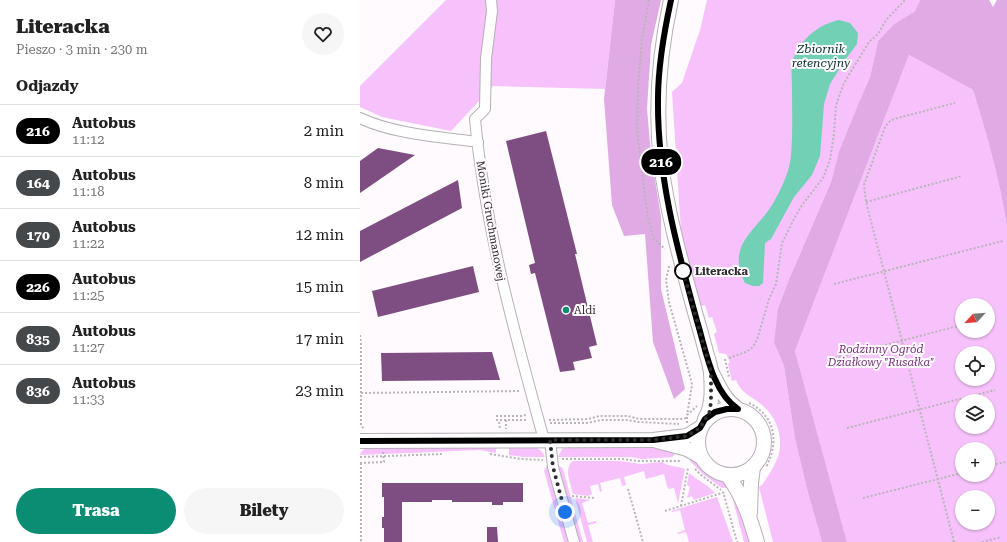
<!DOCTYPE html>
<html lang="pl">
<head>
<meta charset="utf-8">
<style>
  :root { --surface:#fff; --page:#f6f6f6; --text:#222; --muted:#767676; --line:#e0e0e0; --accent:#0b8d73 }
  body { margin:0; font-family:"Roboto Serif",serif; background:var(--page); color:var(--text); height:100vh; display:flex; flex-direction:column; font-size:15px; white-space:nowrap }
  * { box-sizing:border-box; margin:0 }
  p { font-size:13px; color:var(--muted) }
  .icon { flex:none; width:22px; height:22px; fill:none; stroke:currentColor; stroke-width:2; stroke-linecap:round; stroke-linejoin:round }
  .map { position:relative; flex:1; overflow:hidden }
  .drawer { display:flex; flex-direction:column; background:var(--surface); width:360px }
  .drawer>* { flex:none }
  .badge { padding:0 8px; border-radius:13px; font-size:14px; line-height:26px }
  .needle { width:26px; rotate:244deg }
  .controls { position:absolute; left:595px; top:298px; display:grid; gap:8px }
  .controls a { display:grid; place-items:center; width:40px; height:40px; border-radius:50%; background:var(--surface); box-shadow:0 1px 3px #0004; font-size:20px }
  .you { position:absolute; width:20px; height:20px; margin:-10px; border:3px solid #fff; border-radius:50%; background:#1a73e8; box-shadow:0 0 0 6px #1a73e833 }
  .map>.badge { position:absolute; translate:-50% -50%; box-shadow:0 0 0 2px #fff }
  h2 { padding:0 16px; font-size:15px; line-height:36px }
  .round { display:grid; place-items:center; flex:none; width:42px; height:42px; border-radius:21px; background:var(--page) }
  .head { display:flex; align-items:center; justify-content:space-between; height:68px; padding:0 16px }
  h1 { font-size:19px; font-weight:800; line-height:30px }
  .primary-button { display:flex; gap:8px; margin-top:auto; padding:8px 16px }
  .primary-button a { flex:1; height:46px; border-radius:24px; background:var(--accent); color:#fff; font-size:16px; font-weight:800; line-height:46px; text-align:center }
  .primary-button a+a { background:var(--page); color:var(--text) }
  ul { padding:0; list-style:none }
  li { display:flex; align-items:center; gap:12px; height:52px; padding:0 16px; border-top:1px solid var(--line) }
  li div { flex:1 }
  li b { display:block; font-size:15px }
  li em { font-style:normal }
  li .badge { min-width:44px; font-weight:700; text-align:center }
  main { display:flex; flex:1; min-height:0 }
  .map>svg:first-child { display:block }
  .green { fill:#f7c1fb; fill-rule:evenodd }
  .forest { fill:#e0abe4 }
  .water { fill:#72d0b5 }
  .building { fill:#7e4e82 }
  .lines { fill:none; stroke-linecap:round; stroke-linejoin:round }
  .street-casing { stroke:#b6b0b7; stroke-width:12 }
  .secondary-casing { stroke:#b6b0b7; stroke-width:16 }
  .path { stroke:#b8b5b8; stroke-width:2; stroke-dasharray:2 2; stroke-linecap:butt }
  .street { stroke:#fff; stroke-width:10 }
  .secondary { stroke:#fff; stroke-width:14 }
  .line-casing { stroke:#fff; stroke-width:9 }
  .line { stroke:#000; stroke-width:6 }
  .walk { stroke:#2e2c2e; stroke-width:4; stroke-dasharray:0 7.2 }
  .stop-dot { fill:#fff; stroke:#000; stroke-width:2 }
  .poi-dot { fill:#0b8d73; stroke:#fefafe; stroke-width:1.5 }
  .labels { text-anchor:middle; stroke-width:4; stroke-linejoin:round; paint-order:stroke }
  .street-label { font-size:11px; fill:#2e2c2e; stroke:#fefafe }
  .stop-label { font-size:11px; font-weight:bold; fill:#2e2c2e; stroke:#fefafe; text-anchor:start }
  .poi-label { font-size:11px; fill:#2e2c2e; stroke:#fefafe; text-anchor:start }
  .park-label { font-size:11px; font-style:italic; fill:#723478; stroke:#fefafe }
  .water-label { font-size:12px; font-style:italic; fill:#053228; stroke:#fefafe }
</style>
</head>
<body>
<main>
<section class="drawer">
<div class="head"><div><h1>Literacka</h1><p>Pieszo · 3 min · 230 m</p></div><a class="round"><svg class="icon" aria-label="heart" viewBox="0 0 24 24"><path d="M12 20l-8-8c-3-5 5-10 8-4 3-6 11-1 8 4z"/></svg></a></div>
<h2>Odjazdy</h2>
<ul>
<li><span class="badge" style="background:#000;color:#fff">216</span><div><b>Autobus</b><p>11:12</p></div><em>2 min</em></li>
<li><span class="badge" style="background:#45484a;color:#fff">164</span><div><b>Autobus</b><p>11:18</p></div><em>8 min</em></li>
<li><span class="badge" style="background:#45484a;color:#fff">170</span><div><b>Autobus</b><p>11:22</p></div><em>12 min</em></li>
<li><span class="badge" style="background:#000;color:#fff">226</span><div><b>Autobus</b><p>11:25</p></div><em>15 min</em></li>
<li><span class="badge" style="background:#45484a;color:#fff">835</span><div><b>Autobus</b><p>11:27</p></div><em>17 min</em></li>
<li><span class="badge" style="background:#45484a;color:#fff">836</span><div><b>Autobus</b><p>11:33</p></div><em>23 min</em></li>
</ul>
<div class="primary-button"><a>Trasa</a><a>Bilety</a></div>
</section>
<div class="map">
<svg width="647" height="542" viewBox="0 0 647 542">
  <rect width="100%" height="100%" fill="#fefafe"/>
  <g class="green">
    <polygon points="86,0 255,0 245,89 133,86 91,131 22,117 0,107 0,86"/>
    <path d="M 347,0 L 560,0 L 555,11 L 534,24 L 518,41 L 510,77 L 499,102 L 479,151 L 471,182 L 430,277 L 414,343 L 424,366 L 435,439 L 448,493 L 462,542 L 413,542 L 399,487 L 403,484 C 408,476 414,467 418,457 C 424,439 417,417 402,405 C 391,395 382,395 376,380 L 372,381 L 368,364 L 370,362 L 366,354 L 359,353 L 354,334 L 357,332 L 352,317 L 349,318 L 345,305 L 341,306 L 333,288 L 321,231 L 312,92 L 322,83 L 340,30 Z"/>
    <path d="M 549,55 L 613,90 C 627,135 640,181 647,227 L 647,542 L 487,542 L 435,351 ZM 602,305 L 628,305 L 628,331 L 602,331 ZM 602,353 L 628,353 L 628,379 L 602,379 ZM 602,401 L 628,401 L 628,427 L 602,427 ZM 602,449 L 628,449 L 628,475 L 602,475 ZM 602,497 L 628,497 L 628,523 L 602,523 Z"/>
    <polygon points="136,446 136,453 120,450 0,455 1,452 7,447"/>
    <path d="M 149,446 C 161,446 179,442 185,457 L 163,457 L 149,455 Z"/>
    <polygon points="287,446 315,451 315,454 312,457 283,459 270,457 198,457 202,449 207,447"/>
    <polygon points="329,454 338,461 348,472 366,481 369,488 362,488 343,474 330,461"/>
    <path d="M 213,461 L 260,461 L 281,464 L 302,462 C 308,467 318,466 325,469 L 318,503 L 314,488 L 309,489 L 307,486 L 304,474 L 286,479 L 284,471 L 264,477 L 266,485 L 262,486 L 260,478 L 240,483 L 242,491 L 240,492 L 238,484 L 230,486 L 232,494 L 228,496 L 213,494 C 211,483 203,469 213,461 Z"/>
    <polygon points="187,466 208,542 204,542 184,471"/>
    <polygon points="198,466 201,467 203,469 223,542 218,542"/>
    <path d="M 329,473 C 337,480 348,485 355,493 L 334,500 L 332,496 L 327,498 L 330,487 L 327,485 Z"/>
    <polygon points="357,497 373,542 329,542 326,532 318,534 317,533 325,530 320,510 312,512 311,511"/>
    <polygon points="374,497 387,530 390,542 384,542 373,500"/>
    <polygon points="215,498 230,500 222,503 228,523 236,521 236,523 228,525 233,542 227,542"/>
  </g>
  <g class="forest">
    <polygon points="255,0 301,0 291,45 287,109 291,155 301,217 301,289 325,389 314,399 293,342 285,234 264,236 252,205 244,99"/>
    <path d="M 560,0 L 629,0 L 633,7 L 637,0 L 647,0 L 647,227 C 640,181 627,135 613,90 L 549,55 L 435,351 L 487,542 L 462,542 L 448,493 L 435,439 L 424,366 L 414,343 L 418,309 L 430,277 L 471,182 L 479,151 L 499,102 L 510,77 L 518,41 L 534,24 L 555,11 Z"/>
  </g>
  <path class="water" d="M 479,20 L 490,23 L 498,33 L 497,44 L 485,60 L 470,84 L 464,104 L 460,156 L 452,175 L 434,197 L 411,239 L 405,243 L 403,283 L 399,286 L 393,286 L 385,283 C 364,242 401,229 416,198 C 423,185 430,170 431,155 C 433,133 432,110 432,88 C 432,80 431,71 432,64 C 437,42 458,24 479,20 Z"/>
  <g class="building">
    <polygon points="186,131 217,254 215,254 237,345 229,347 232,358 213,362 215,370 200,372 175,273 171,274 169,265 175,263 146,141"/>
    <polygon points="18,148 55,155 0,193 0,161"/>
    <polygon points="98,180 102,208 0,262 0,231"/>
    <polygon points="113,266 119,292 18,317 12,291"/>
    <polygon points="132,352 140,380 22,381 21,353"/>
    <polygon points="22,483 163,483 163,502 143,502 143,505 132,505 132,502 92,502 92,500 72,500 72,502 42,502 42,542 24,542 24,528 22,528 22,517 24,517 24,497 22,497"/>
    <polygon points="127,527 137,527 138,542 127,542"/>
  </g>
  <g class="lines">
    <defs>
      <g id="street">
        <path d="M 131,0 L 132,11 L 126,59 L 125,109 L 115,119 C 125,229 155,334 184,440"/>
        <path d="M 0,118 C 33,134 81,137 118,142"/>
        <polyline points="190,440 193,467 214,542"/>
      </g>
      <g id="secondary">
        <path d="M 311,0 C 299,54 295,108 301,163 C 307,211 320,258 333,305 C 337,320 342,336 346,352 C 348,358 350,365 351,372 C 352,388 353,406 345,419"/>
        <path d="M 351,371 C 359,386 364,400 378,409"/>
        <circle cx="371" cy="442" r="33"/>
        <polyline points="0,441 293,440 327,436 340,428"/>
        <polyline points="297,441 327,449 341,457"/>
        <path d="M 368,476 C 383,496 390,518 397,542"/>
        <polyline points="390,513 391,483 393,467"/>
      </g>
    </defs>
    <use href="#street" class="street-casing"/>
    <use href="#secondary" class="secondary-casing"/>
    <g class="path">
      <polyline points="289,0 282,39 278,86 277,130 288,219 294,239 305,249"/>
      <polyline points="506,202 602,176"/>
      <polyline points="309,266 306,280 309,302 331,380 332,385 327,415"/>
      <polyline points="474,284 643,241"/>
      <polyline points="628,318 632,317"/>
      <polyline points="0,335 1,344 1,425 4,429"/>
      <polyline points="369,358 386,352 393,347 397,340 409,299 416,284 422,243 434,219 442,205 463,178 470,160 474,134 476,105 484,83 509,42 518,34 526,20 545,0"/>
      <polyline points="365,359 369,377"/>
      <polyline points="467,360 602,325"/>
      <polyline points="1,393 161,391"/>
      <path d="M 389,403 C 416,416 419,443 406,467"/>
      <polyline points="136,416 163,416 167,414"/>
      <polyline points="136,420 168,420"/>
      <polyline points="146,420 146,429"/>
      <polyline points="189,420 228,419 240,416 267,416 280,419 320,419 327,418"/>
      <polyline points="139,422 140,429"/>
      <polyline points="190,423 227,423 241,420 267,420 279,422 319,424"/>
      <polyline points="327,423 327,415 337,406"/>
      <polyline points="487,428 635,390"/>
      <polyline points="130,454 161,459 183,460"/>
      <polyline points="0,457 82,454"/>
      <polyline points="202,459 263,459 277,461 321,461"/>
      <polyline points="0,463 24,462 23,452"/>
      <polyline points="1,463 1,542"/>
      <polyline points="628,466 645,462"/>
      <polyline points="335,469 341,475 361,490"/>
      <polyline points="268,489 283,542"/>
      <polyline points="364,495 377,542"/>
      <polyline points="212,496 234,498"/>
      <polyline points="503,498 602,473"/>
      <polyline points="321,506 328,468"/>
      <polyline points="305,511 365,492"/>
      <polyline points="594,542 506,202 504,185 525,127 529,122 534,119 595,103"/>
      <polyline points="622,542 641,537"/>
    </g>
    <use href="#street" class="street"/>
    <use href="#secondary" class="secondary"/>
  </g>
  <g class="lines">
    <defs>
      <path id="line" d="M 0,441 L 293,440 L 327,436 L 340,428 L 345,419 L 355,412 L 367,409 L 378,409 C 352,392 346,350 337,321 C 317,248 297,175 298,99 C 298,65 304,32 311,0"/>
    </defs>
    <use href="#line" class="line-casing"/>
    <use href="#line" class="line"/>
    <polyline class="walk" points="205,512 193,467 190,440 293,440 327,436 340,428 350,411 351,400 351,371 323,271"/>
  </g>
  <circle class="stop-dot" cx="323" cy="271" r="8"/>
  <circle class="poi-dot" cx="206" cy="310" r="4"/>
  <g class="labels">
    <g class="street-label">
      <text transform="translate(131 221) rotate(80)" y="4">Moniki Gruchmanowej</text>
    </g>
    <g class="stop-label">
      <text x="335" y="275">Literacka</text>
    </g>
    <g class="poi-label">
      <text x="214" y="314">Aldi</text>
    </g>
    <g class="park-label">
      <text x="521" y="353">Rodzinny Ogród<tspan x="521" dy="13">Działkowy "Rusałka"</tspan></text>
    </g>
    <g class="water-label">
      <text x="461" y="53">Zbiornik<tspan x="461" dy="14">retencyjny</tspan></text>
    </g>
  </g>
</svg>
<div class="controls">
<a><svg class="needle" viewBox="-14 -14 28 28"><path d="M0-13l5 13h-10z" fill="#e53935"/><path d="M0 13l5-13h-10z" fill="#767676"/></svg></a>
<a><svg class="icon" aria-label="locate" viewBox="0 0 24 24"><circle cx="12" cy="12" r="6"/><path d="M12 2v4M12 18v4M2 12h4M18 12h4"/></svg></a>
<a><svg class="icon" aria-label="layers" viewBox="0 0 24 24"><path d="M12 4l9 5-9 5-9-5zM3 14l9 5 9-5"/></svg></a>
<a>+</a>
<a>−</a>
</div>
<div class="you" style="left:205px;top:512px"></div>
<b class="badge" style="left:301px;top:162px;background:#000;color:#fff">216</b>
</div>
</main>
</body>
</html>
